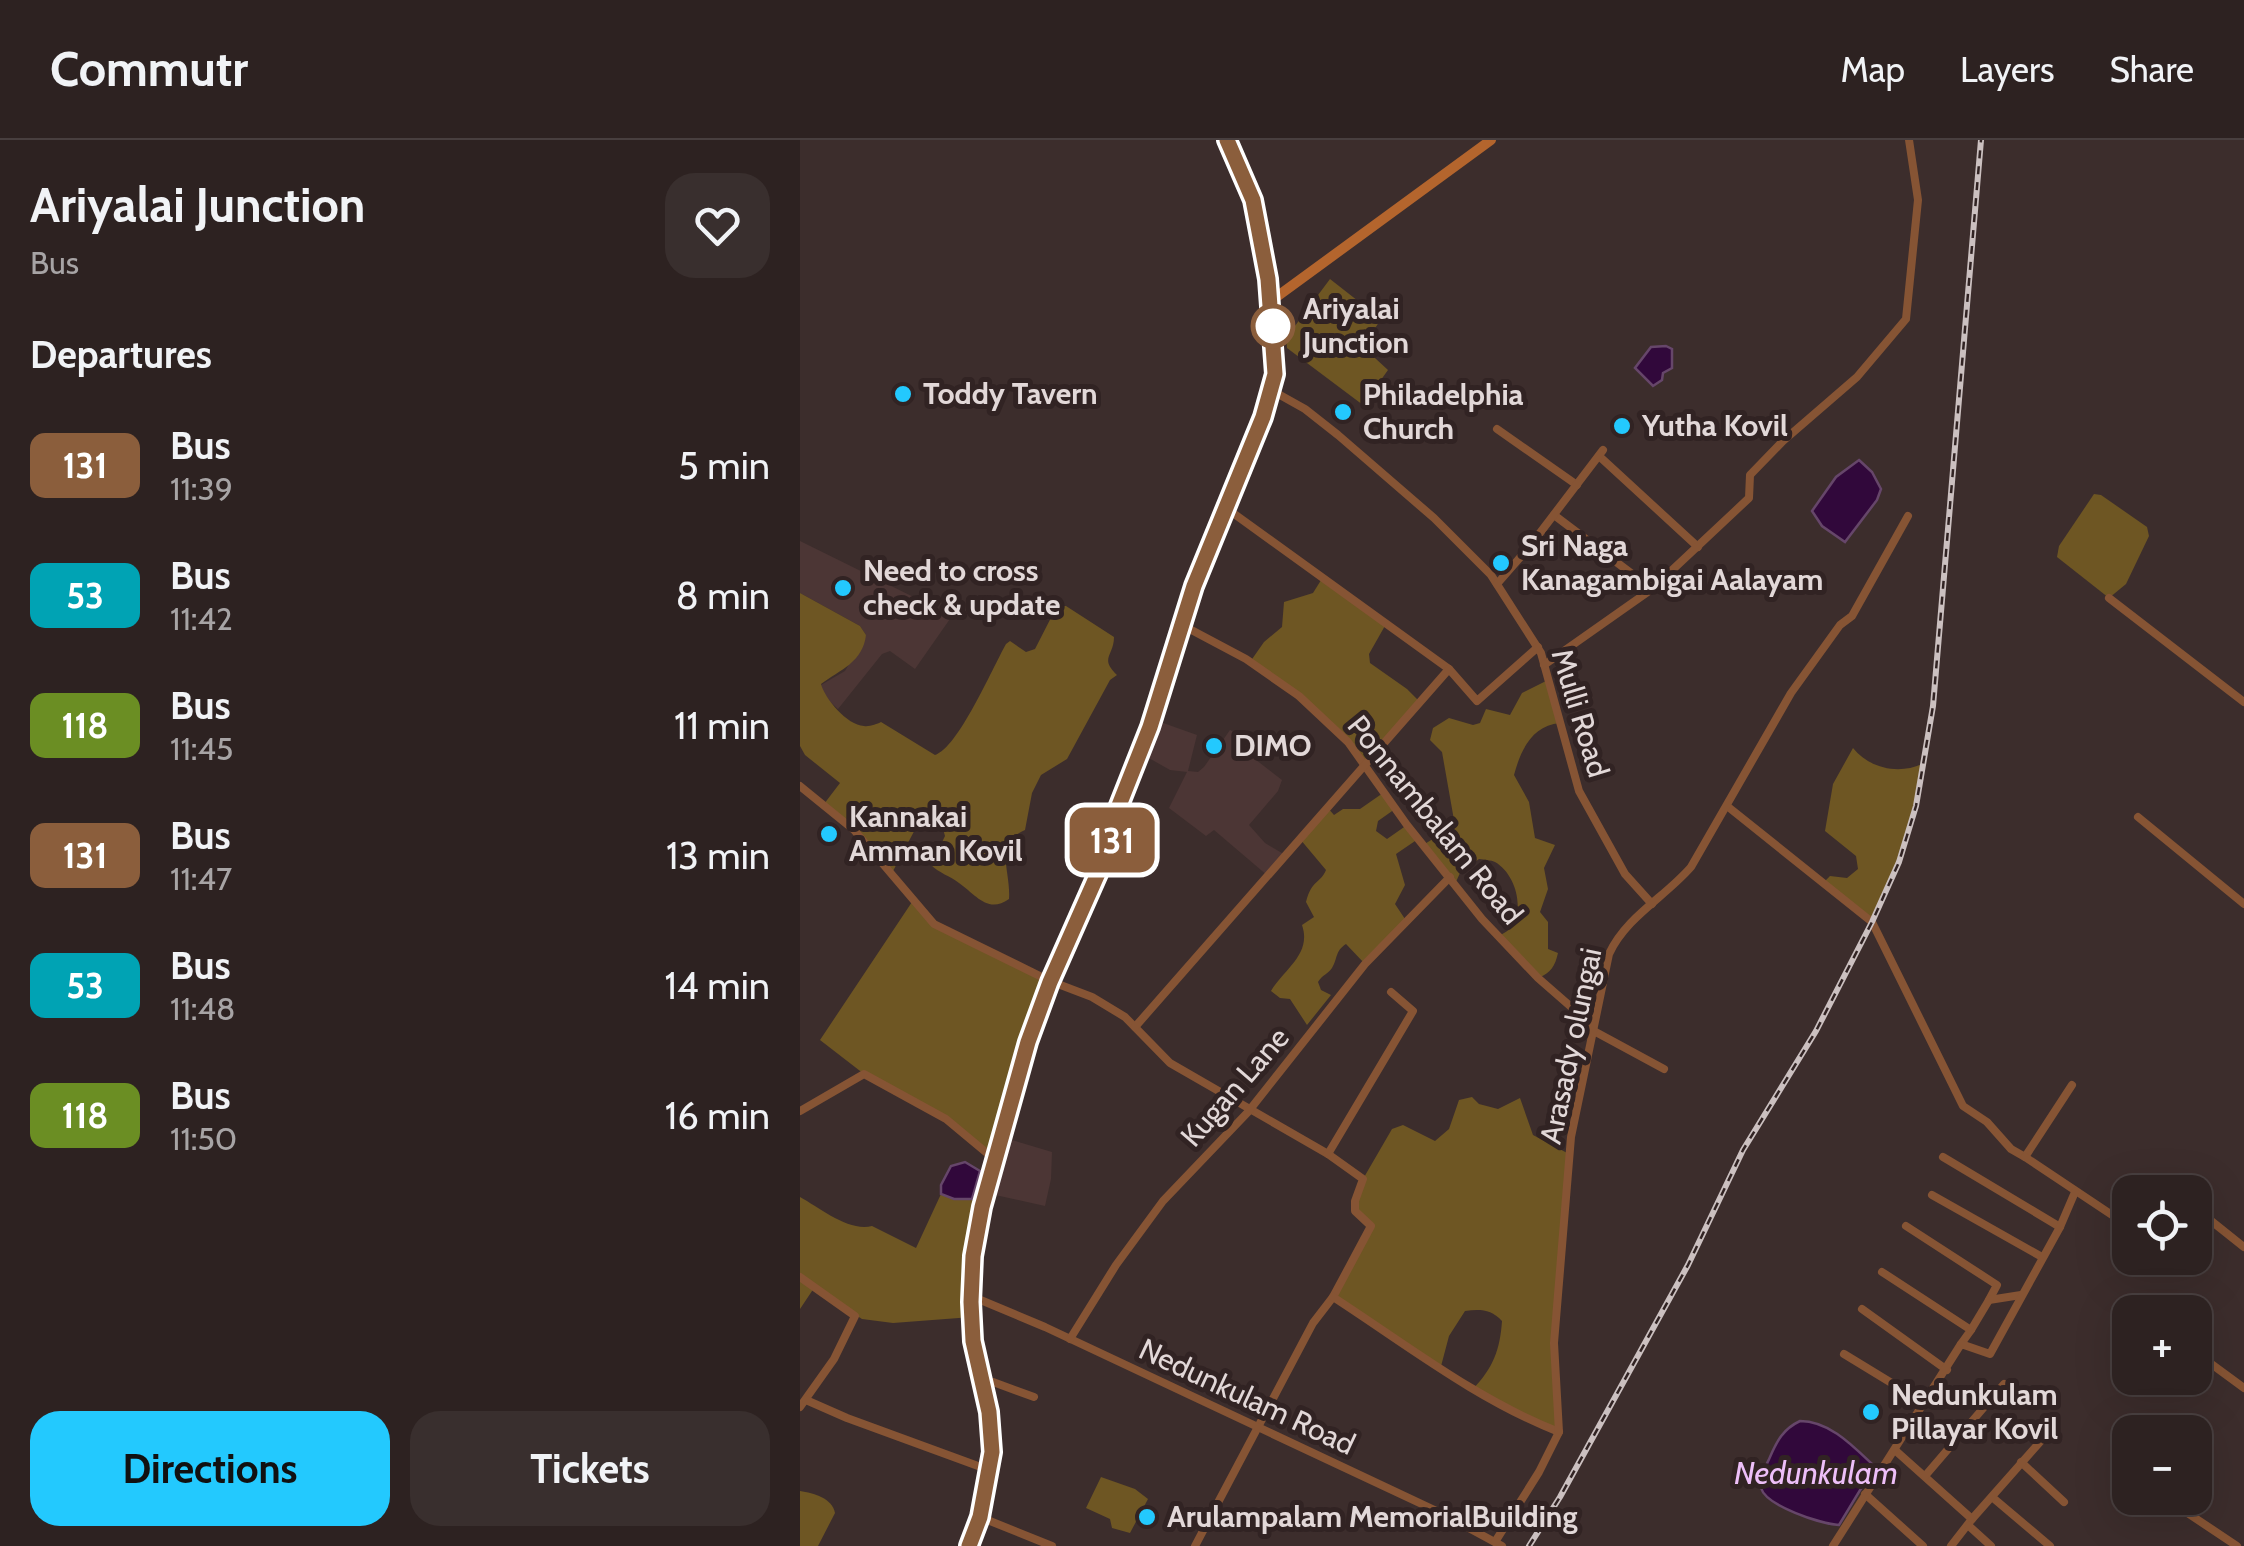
<!DOCTYPE html>
<html lang="en">
<head>
<meta charset="utf-8">
<style>
  :root { --surface:#2d2221; --page:#392f2e; --text:#f1f3f6; --muted:#a7a4a5; --line:#483f3f; --accent:#23c9fe }
  body { margin:0; font-family:Cabin,sans-serif; background:var(--page); color:var(--text); height:100vh; display:flex; flex-direction:column; font-size:38px; white-space:nowrap }
  * { box-sizing:border-box; margin:0 }
  p { font-size:32px; color:var(--muted) }
  .icon { flex:none; width:55px; height:55px; fill:none; stroke:currentColor; stroke-width:2; stroke-linecap:round; stroke-linejoin:round }
  .map { position:relative; flex:1; overflow:hidden }
  .drawer { display:flex; flex-direction:column; background:var(--surface); width:800px }
  .drawer>* { flex:none }
  .badge { padding:0 20px; border-radius:15px; font-size:35px; line-height:65px }
  .tools { position:absolute; left:1312px; top:1035px; display:grid; gap:20px }
  .tools a { display:grid; place-items:center; width:100px; height:100px; border-radius:20px; background:var(--surface); box-shadow:0 10px 40px #0002,0 0 0 2px var(--line); font-size:50px }
  .map>.badge { position:absolute; translate:-50% -50%; box-shadow:0 0 0 5px #fff }
  h2 { padding:0 30px; font-size:38px; line-height:90px }
  .round { display:grid; place-items:center; flex:none; width:105px; height:105px; border-radius:30px; background:var(--page) }
  .headline { display:flex; align-items:center; justify-content:space-between; height:170px; padding:0 30px }
  h1 { font-size:48px; font-weight:700; line-height:75px }
  .primary-button { display:flex; gap:20px; margin-top:auto; padding:20px 30px }
  .primary-button a { flex:1; height:115px; border-radius:30px; background:var(--accent); color:#111; font-size:40px; font-weight:700; line-height:115px; text-align:center }
  .primary-button a+a { background:var(--page); color:var(--text) }
  ul { padding:0; list-style:none }
  li { display:flex; align-items:center; gap:30px; height:130px; padding:0 30px }
  li div { flex:1 }
  li b { display:block; font-size:38px }
  li em { font-style:normal }
  li .badge { min-width:110px; font-weight:700; text-align:center }
  header { display:flex; align-items:center; gap:60px; box-sizing:border-box; height:140px; padding:0 50px; background:var(--surface); border-bottom:2px solid var(--line) }
  header strong { font-size:48px }
  nav { display:flex; gap:55px; margin-inline-start:auto; font-size:35px }
  main { display:flex; flex:1; min-height:0 }
  .map>svg:first-child { display:block }
  .built { fill:#4c3635 }
  .green { fill:#6e5623 }
  .water { fill:#31083b; stroke:#66466a; stroke-width:2.5 }
  .lines { fill:none; stroke-linecap:round; stroke-linejoin:round }
  .street { stroke:#865434; stroke-width:8 }
  .secondary { stroke:#b4652d; stroke-width:10 }
  .highway { stroke:#f87c07; stroke-width:14 }
  .rail-casing { stroke:#cbc0c0; stroke-width:6 }
  .rail { stroke:#312323; stroke-width:2.5; stroke-dasharray:8; stroke-linecap:butt }
  .line-casing { stroke:#fff; stroke-width:22 }
  .line { stroke:#8b5e3c; stroke-width:15 }
  .stop-dot { fill:#fff; stroke:#8b5e3c; stroke-width:5 }
  .poi-dot { fill:#23c9fe; stroke:#312323; stroke-width:4 }
  .labels { text-anchor:middle; stroke-width:10; stroke-linejoin:round; paint-order:stroke }
  .stop-label { font-size:30px; font-weight:bold; fill:#e2d8d8; stroke:#312323; text-anchor:start }
  .poi-label { font-size:30px; font-weight:bold; fill:#e2d8d8; stroke:#312323; text-anchor:start }
  .street-label { font-size:30px; fill:#e2d8d8; stroke:#312323 }
  .water-label { font-size:32px; font-style:italic; fill:#edbff8; stroke:#312323 }
</style>
</head>
<body>
<header>
<strong>Commutr</strong>
<nav><a>Map</a><a>Layers</a><a>Share</a></nav>
</header>
<main>
<section class="drawer">
<div class="headline"><div><h1>Ariyalai Junction</h1><p>Bus</p></div><a class="round"><svg class="icon" aria-label="heart" viewBox="0 0 24 24"><path d="M12 20l-8-8c-3-5 5-10 8-4 3-6 11-1 8 4z"/></svg></a></div>
<h2>Departures</h2>
<ul>
<li><span class="badge" style="background:#8b5e3c;color:#fff">131</span><div><b>Bus</b><p>11:39</p></div><em>5 min</em></li>
<li><span class="badge" style="background:#00a3b4;color:#fff">53</span><div><b>Bus</b><p>11:42</p></div><em>8 min</em></li>
<li><span class="badge" style="background:#6b8e23;color:#fff">118</span><div><b>Bus</b><p>11:45</p></div><em>11 min</em></li>
<li><span class="badge" style="background:#8b5e3c;color:#fff">131</span><div><b>Bus</b><p>11:47</p></div><em>13 min</em></li>
<li><span class="badge" style="background:#00a3b4;color:#fff">53</span><div><b>Bus</b><p>11:48</p></div><em>14 min</em></li>
<li><span class="badge" style="background:#6b8e23;color:#fff">118</span><div><b>Bus</b><p>11:50</p></div><em>16 min</em></li>
</ul>
<div class="primary-button"><a>Directions</a><a>Tickets</a></div>
</section>
<div class="map">
<svg width="1444" height="1406" viewBox="0 0 1444 1406">
  <rect width="100%" height="100%" fill="#3c2d2c"/>
  <g class="built">
    <polygon points="0,401 152,476 115,529 90,511 82,514 38,569 24,556 21,545 45,531 66,495 60,486 0,453"/>
    <polygon points="352,579 397,595 388,631 398,632 404,627 430,590 454,605 451,616 482,640 478,651 449,685 465,703 487,716 468,736 414,690 406,696 369,668 387,632 370,630 340,613"/>
    <polygon points="202,997 252,1012 251,1039 245,1066 186,1053"/>
  </g>
  <g class="green">
    <polygon points="530,139 581,179 563,207 588,230 563,265 487,208 486,198"/>
    <polygon points="1294,354 1301,355 1347,387 1349,396 1326,444 1309,458 1257,417 1259,406"/>
    <path d="M 523,437 L 586,484 L 569,514 L 570,523 L 607,549 L 620,562 L 564,625 C 534,582 493,552 450,522 L 464,502 L 482,487 L 484,462 L 513,453 Z"/>
    <path d="M 0,453 L 60,486 L 66,495 C 63,522 40,530 21,544 C 25,559 47,585 64,586 C 69,587 77,584 81,582 L 135,615 C 158,608 192,529 206,504 L 210,501 L 226,512 L 235,509 L 257,466 L 266,466 L 314,497 C 314,516 299,518 317,535 L 310,540 L 267,619 L 241,635 L 232,653 L 225,690 C 193,704 211,730 209,759 C 188,774 176,755 159,743 C 150,736 139,733 131,725 L 145,696 L 143,689 L 135,683 L 119,682 L 92,733 L 24,664 L 40,643 L 5,615 L 0,606 Z"/>
    <path d="M 748,540 L 760,583 C 732,586 721,609 714,635 L 729,662 L 735,698 L 755,705 L 744,728 L 748,749 L 740,772 L 748,782 L 748,809 L 758,813 C 755,826 751,833 738,838 L 698,796 C 729,786 720,736 695,722 C 691,720 685,720 679,719 L 660,733 L 655,744 L 623,705 L 646,691 L 654,680 L 642,612 L 630,600 L 633,588 L 649,578 L 673,585 L 680,583 L 686,569 L 710,575 L 722,553 Z"/>
    <path d="M 1053,608 C 1069,628 1098,635 1122,624 C 1113,681 1095,730 1072,782 L 1023,743 L 1030,736 L 1047,738 L 1058,729 L 1056,716 L 1025,691 L 1033,644 Z"/>
    <path d="M 583,653 L 595,669 L 578,681 L 576,691 L 587,699 L 607,685 L 618,699 L 596,714 L 605,745 L 595,764 L 607,782 L 565,824 L 546,804 C 535,811 538,818 532,828 C 528,834 522,835 518,842 L 521,850 L 531,855 L 507,885 L 490,859 L 480,858 L 471,851 C 484,829 512,814 502,785 L 514,777 L 506,762 C 512,739 520,744 526,730 L 500,699 L 527,667 L 534,675 L 543,669 L 560,669 Z"/>
    <polygon points="114,759 134,784 250,841 195,1020 146,979 64,934 20,900"/>
    <path d="M 672,957 L 679,964 L 698,969 L 720,958 L 733,995 L 771,1015 L 754,1203 L 759,1292 L 673,1249 C 693,1228 700,1210 702,1181 C 691,1169 680,1169 665,1171 L 649,1196 L 640,1230 L 533,1157 L 571,1087 L 555,1071 L 563,1039 L 592,989 L 603,985 L 635,1001 L 649,989 L 659,960 Z"/>
    <path d="M 141,1054 L 154,1059 L 172,1059 L 182,1067 L 172,1177 L 93,1183 L 62,1179 L 14,1148 L 0,1169 L 0,1057 C 20,1068 49,1092 72,1086 L 116,1108 Z"/>
    <polygon points="301,1337 335,1349 348,1359 330,1393 312,1388 310,1379 286,1368"/>
    <path d="M 0,1351 C 14,1353 32,1358 35,1373 L 18,1406 L 0,1406 Z"/>
  </g>
  <g class="water">
    <polygon points="866,206 872,209 872,228 863,233 862,240 853,246 835,228 851,207"/>
    <polygon points="1059,320 1072,332 1081,349 1077,360 1045,402 1022,386 1012,371 1036,337"/>
    <polygon points="165,1022 180,1031 172,1059 154,1059 141,1054 141,1045 151,1026"/>
    <path d="M 1000,1281 C 1029,1281 1052,1305 1072,1324 L 1068,1337 L 1039,1385 C 1021,1384 966,1366 961,1348 C 959,1338 966,1326 970,1317 C 977,1301 983,1289 1000,1281 Z"/>
  </g>
  <g class="lines">
    <g class="street">
      <polyline points="471,250 505,269 538,295 634,378 691,435 741,513 779,651 825,734 852,764"/>
      <polyline points="697,289 777,345"/>
      <polyline points="799,316 898,407"/>
      <polyline points="426,368 649,529"/>
      <polyline points="754,375 852,449"/>
      <polyline points="697,444 730,406 803,310"/>
      <polyline points="1309,458 1444,562"/>
      <polyline points="382,485 446,519 499,556 548,602 607,685 682,779 738,838 793,886"/>
      <polyline points="744,525 852,449 949,358 950,335 983,301 1057,237 1106,179 1118,60 1109,0"/>
      <polyline points="0,646 54,690 134,784 250,841 292,857 325,877 370,923 528,1014 563,1039 555,1061 555,1071 571,1086 533,1157 513,1183 395,1406"/>
      <polyline points="927,666 1072,782 1163,966 1187,982 1211,1009 1225,1017 1272,945"/>
      <polyline points="1338,677 1444,764"/>
      <polyline points="335,887 649,529 677,561 738,507"/>
      <polyline points="792,890 864,929"/>
      <polyline points="0,971 64,934 146,979 194,1019"/>
      <polyline points="528,1014 613,871 591,852"/>
      <polyline points="1143,1017 1260,1087"/>
      <polyline points="1225,1017 1330,1087"/>
      <polyline points="1132,1055 1242,1117"/>
      <polyline points="1395,1068 1444,1107"/>
      <polyline points="1106,1086 1197,1145 1189,1160"/>
      <polyline points="1082,1132 1171,1190 1161,1204"/>
      <polyline points="0,1137 55,1176 34,1219 0,1267"/>
      <polyline points="171,1156 245,1187 643,1374 702,1406"/>
      <path d="M 533,1157 C 607,1205 677,1260 759,1292"/>
      <polyline points="1062,1169 1147,1230"/>
      <polyline points="1171,1190 1189,1160 1221,1155"/>
      <polyline points="270,1199 316,1125 363,1061 448,972 565,824 650,737"/>
      <polyline points="1395,1212 1444,1248"/>
      <polyline points="1044,1214 1126,1264"/>
      <polyline points="184,1245 193,1242 234,1257"/>
      <polyline points="6,1260 47,1278 189,1330"/>
      <polyline points="1096,1311 1172,1379 1151,1406"/>
      <polyline points="1221,1322 1264,1362"/>
      <polyline points="1125,1336 1204,1244"/>
      <polyline points="1065,1354 1123,1406"/>
      <polyline points="1192,1357 1250,1406"/>
      <polyline points="1365,1358 1437,1406"/>
      <polyline points="180,1377 252,1406"/>
      <polyline points="1172,1379 1254,1286"/>
      <polyline points="1169,1386 1191,1406"/>
      <path d="M 695,1402 L 739,1332 L 759,1292 L 754,1203 L 771,997 L 809,814 C 826,777 865,757 891,727 L 991,553 L 1040,485 L 1052,476 L 1108,376"/>
      <polyline points="1033,1406 1161,1204 1190,1214 1260,1087 1275,1052"/>
    </g>
    <polyline class="secondary" points="471,161 691,0"/>
    <polyline class="highway" points="169,1406 180,1377 192,1312 189,1272 173,1201 171,1156 173,1116 182,1067 228,901 250,841 311,705 316,673 350,587 394,446 463,277 475,234 471,161 453,60 427,0"/>
    <defs>
      <polyline id="rail" points="729,1406 760,1357 888,1125 943,1010 1016,891 1072,782 1099,722 1116,666 1133,566 1181,0"/>
    </defs>
    <use href="#rail" class="rail-casing"/>
    <use href="#rail" class="rail"/>
  </g>
  <g class="lines">
    <defs>
      <polyline id="line" points="169,1406 180,1377 192,1312 189,1272 173,1201 171,1162 173,1116 182,1067 228,902 250,842 311,704 316,673 350,587 394,446 463,277 475,234 468,139 453,60 427,0"/>
    </defs>
    <use href="#line" class="line-casing"/>
    <use href="#line" class="line"/>
  </g>
  <circle class="stop-dot" cx="473" cy="186" r="20"/>
  <g class="poi-dot">
    <circle cx="103" cy="254" r="10"/>
    <circle cx="543" cy="272" r="10"/>
    <circle cx="822" cy="286" r="10"/>
    <circle cx="701" cy="423" r="10"/>
    <circle cx="43" cy="448" r="10"/>
    <circle cx="414" cy="606" r="10"/>
    <circle cx="29" cy="694" r="10"/>
    <circle cx="1071" cy="1272" r="10"/>
    <circle cx="347" cy="1377" r="10"/>
  </g>
  <g class="labels">
    <g class="stop-label">
      <text x="503" y="179">Ariyalai<tspan x="503" dy="34">Junction</tspan></text>
    </g>
    <g class="poi-label">
      <text x="123" y="264">Toddy Tavern</text>
      <text x="563" y="265">Philadelphia<tspan x="563" dy="34">Church</tspan></text>
      <text x="842" y="296">Yutha Kovil</text>
      <text x="721" y="416">Sri Naga<tspan x="721" dy="34">Kanagambigai Aalayam</tspan></text>
      <text x="63" y="441">Need to cross<tspan x="63" dy="34">check &amp; update</tspan></text>
      <text x="434" y="616">DIMO</text>
      <text x="49" y="687">Kannakai<tspan x="49" dy="34">Amman Kovil</tspan></text>
      <text x="1091" y="1265">Nedunkulam<tspan x="1091" dy="34">Pillayar Kovil</tspan></text>
      <text x="367" y="1387">Arulampalam MemorialBuilding</text>
    </g>
    <g class="street-label">
      <text transform="translate(780 573) rotate(73)" y="10">Mulli Road</text>
      <text transform="translate(635 680) rotate(51)" y="10">Ponnambalam Road</text>
      <text transform="translate(771 906) rotate(-78)" y="10">Arasady olungai</text>
      <text transform="translate(435 947) rotate(-49)" y="10">Kugan Lane</text>
      <text transform="translate(447 1257) rotate(25)" y="10">Nedunkulam Road</text>
    </g>
    <g class="water-label">
      <text x="1016" y="1344">Nedunkulam</text>
    </g>
  </g>
</svg>
<div class="tools">
<a><svg class="icon" aria-label="locate" viewBox="0 0 24 24"><circle cx="12" cy="12" r="6"/><path d="M12 2v4M12 18v4M2 12h4M18 12h4"/></svg></a>
<a>+</a>
<a>−</a>
</div>
<b class="badge" style="left:312px;top:700px;background:#8b5e3c;color:#fff">131</b>
</div>
</main>
</body>
</html>
